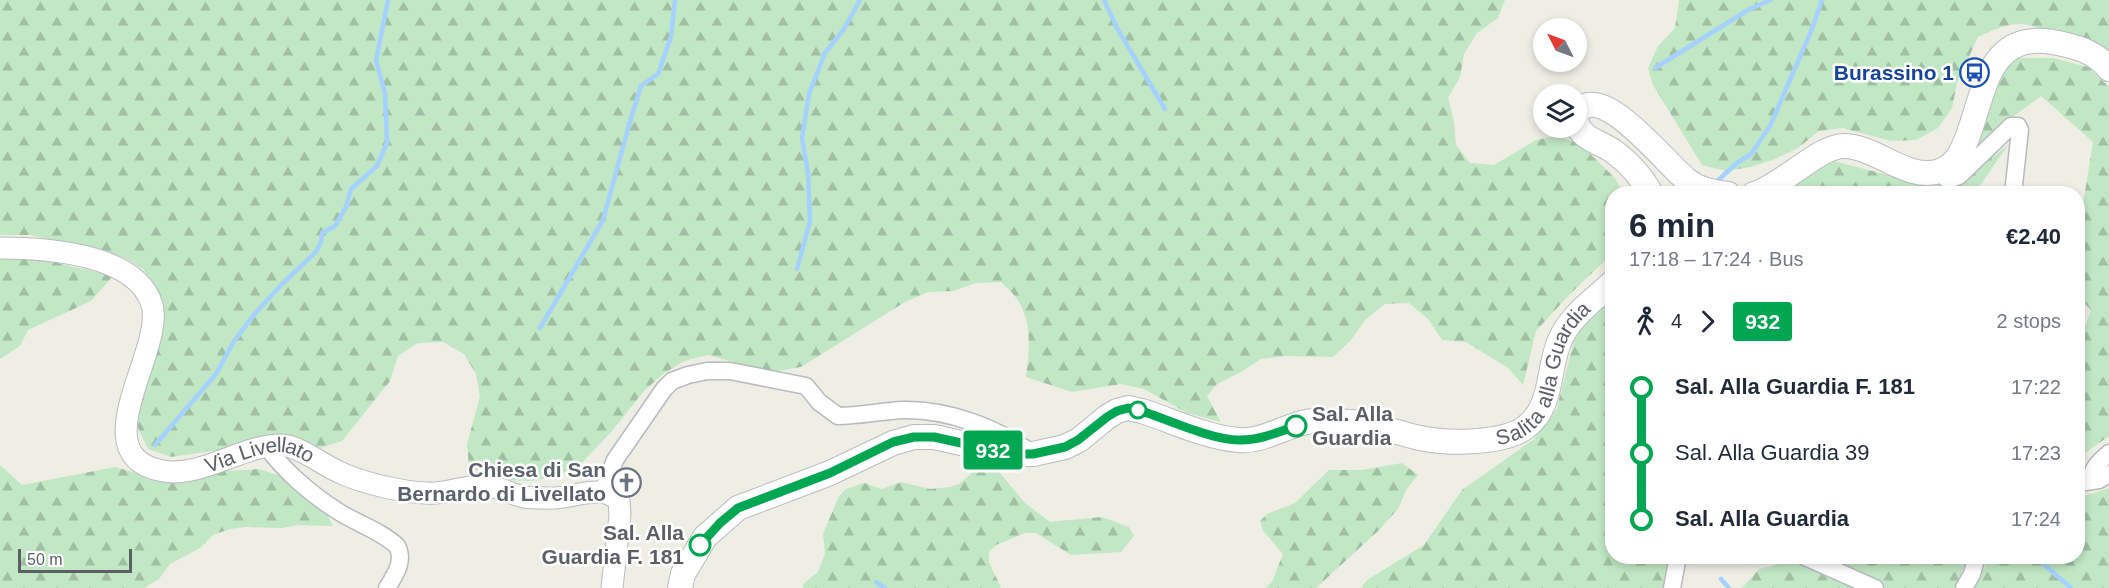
<!DOCTYPE html>
<html lang="en">
<head>
<meta charset="utf-8">
<style>
  :root { --surface:#fff; --page:#f6f6f7; --text:#1f2937; --muted:#747a83 }
  body { margin:0; font-family:Arial,sans-serif; background:var(--page); color:var(--text); height:100vh; display:flex; flex-direction:column; font-size:22px; white-space:nowrap }
  * { box-sizing:border-box; margin:0 }
  p { font-size:20px; color:var(--muted) }
  .icon { flex:none; width:33px; height:33px; fill:none; stroke:currentColor; stroke-width:2; stroke-linecap:round; stroke-linejoin:round }
  .map { position:relative; flex:1; overflow:hidden }
  .drawer { position:absolute; left:1605px; top:186px; width:480px; height:378px; display:flex; flex-direction:column; background:var(--surface); border-radius:24px; box-shadow:0 3px 9px #0003 }
  .drawer>* { flex:none }
  .badge { padding:0 12px; border-radius:4px; font-size:21px; line-height:39px }
  .needle { width:39px; rotate:312deg }
  .controls { position:absolute; left:1533px; top:18px; display:grid; gap:12px }
  .controls a { display:grid; place-items:center; width:54px; height:54px; border-radius:50%; background:var(--surface); box-shadow:0 3px 9px #0003; font-size:30px }
  .scale { position:absolute; left:18px; bottom:15px; width:114px; box-sizing:border-box; padding-left:6px; border:3px solid #5c6065; border-top:0; font-size:16px; line-height:21px; white-space:nowrap; color:#5c6065; -webkit-text-stroke:4px #fff; paint-order:stroke }
  .map>.badge { position:absolute; translate:-50% -50%; box-shadow:0 0 0 3px #fff }
  .legs { display:flex; align-items:center; gap:9px; height:66px; padding:0 24px; font-size:20px }
  .legs p { margin-inline-start:auto }
  .headline { display:flex; align-items:center; justify-content:space-between; height:102px; padding:0 24px }
  h1 { font-size:33px; font-weight:700; line-height:45px }
  ul { padding:0 24px; list-style:none }
  li { display:flex; align-items:center; gap:21px; height:66px; font-size:22px }
  li i { display:grid; place-items:center; width:9px; height:100%; margin:0 8px; background:currentColor }
  li i::after { content:''; width:15px; height:15px; margin:-8px; border:4px solid; border-radius:50%; background:var(--surface) }
  li p { margin-inline-start:auto }
  li:first-child i { background:linear-gradient(#0000 50%,currentColor 0) }
  li:last-child i { background:linear-gradient(currentColor 50%,#0000 0) }
  .map>svg:first-child { display:block }
  .forest { fill:url(#forest-firs) }
  .lines { fill:none; stroke-linecap:round; stroke-linejoin:round }
  .stream { stroke:#a5d1ff; stroke-width:4.5 }
  .minor-casing { stroke:#b7babf; stroke-width:19 }
  .tertiary-casing { stroke:#b7babf; stroke-width:23 }
  .secondary-casing { stroke:#b8bbc1; stroke-width:26 }
  .minor { stroke:#fff; stroke-width:16 }
  .tertiary { stroke:#fff; stroke-width:21 }
  .secondary { stroke:#fff; stroke-width:24 }
  .line-1-casing { stroke:#fff; stroke-width:14 }
  .line-1 { stroke:#00a651; stroke-width:9 }
  .stop-1-dot { fill:#fff; stroke:#00a651; stroke-width:3 }
  .labels { text-anchor:middle; stroke-width:5; stroke-linejoin:round; paint-order:stroke }
  .transit-label { font-size:21px; font-weight:bold; fill:#164399; stroke:#fff; text-anchor:end }
  .street-label { font-size:21px; fill:#5c6065; stroke:#fff }
  .stop-label { font-size:21px; font-weight:bold; fill:#5c6065; stroke:#fff; text-anchor:start }
  .worship-label { font-size:21px; font-weight:bold; fill:#5b616d; stroke:#fff; text-anchor:end }
</style>
</head>
<body>
<div class="map">
<svg width="2109" height="588" viewBox="0 0 2109 588">
  <defs>
    <pattern id="forest-firs" width="22" height="20" patternUnits="userSpaceOnUse" patternTransform="scale(1.5)"><rect width="22" height="20" fill="#c1e7c4"/><path d="M5 1l3.5 6h-7zM16 11l3.5 6h-7z" fill="#a0bfa3"/></pattern>
  </defs>
  <rect width="100%" height="100%" fill="#efeee5"/>
  <g class="forest">
    <path d="M 0,0 L 1505,0 L 1498,18 L 1477,33 L 1464,54 L 1460,77 L 1448,98 L 1454,122 L 1456,145 L 1470,163 L 1494,165 L 1536,140 L 1558,136 L 1580,144 L 1615,178 L 1623,193 L 1612,194 L 1612,254 L 1569,295 L 1536,331 L 1523,385 L 1508,368 L 1466,342 L 1442,340 L 1428,319 L 1409,303 L 1385,304 L 1365,320 L 1351,340 L 1333,357 L 1285,356 L 1261,359 L 1241,372 L 1217,384 L 1207,396 L 1221,422 L 1187,413 L 1144,389 L 1121,384 L 1072,392 L 1026,377 C 1029,352 1033,322 1017,299 C 1013,293 1006,287 1001,282 L 976,283 L 953,291 L 928,292 L 905,302 L 801,367 L 778,371 L 754,368 L 708,355 L 684,361 L 663,374 L 644,391 L 612,431 L 578,467 L 556,476 L 532,481 L 508,480 L 469,468 L 467,444 L 480,397 L 476,374 L 464,354 L 443,342 L 418,343 L 398,356 L 390,381 L 342,441 L 320,448 L 274,435 L 220,450 L 171,457 L 148,449 L 138,428 L 138,405 L 163,312 L 157,289 L 143,269 L 123,257 L 30,235 L 0,235 Z"/>
    <path d="M 1679,0 L 2109,0 L 2109,59 C 2090,50 2040,25 2022,24 C 2005,24 1992,30 1978,37 L 1957,83 L 1952,108 L 1938,128 L 1916,140 L 1891,141 L 1842,128 L 1819,131 L 1798,148 L 1775,159 L 1751,167 L 1726,171 L 1702,165 L 1653,85 L 1648,68 L 1658,46 L 1675,28 Z"/>
    <polygon points="2018,58 2053,58 2088,67 2109,87 2109,436 2078,458 2078,346 2091,310 2078,297 2078,235 2093,142 2041,96 1999,127 1979,152 1970,148 1998,76"/>
    <polygon points="2008,145 1975,193 1774,194 1834,161 1929,186 1959,183"/>
    <polygon points="28,256 113,276 91,301 28,330 20,346 0,359 0,258"/>
    <polygon points="1612,298 1612,556 1668,557 1663,588 1361,588 1367,580 1424,545 1462,490 1534,439 1557,408 1576,332 1596,310"/>
    <polygon points="1402,463 1418,475 1406,490 1398,509 1378,531 1316,588 1265,588 1272,582 1283,554 1263,531 1260,521 1267,514 1295,503 1329,470 1362,470"/>
    <polygon points="0,465 22,485 115,467 133,472 149,480 167,483 223,471 259,469 278,475 328,516 333,526 298,525 282,528 246,527 230,529 213,535 200,548 170,564 159,579 144,588 0,588"/>
    <polygon points="981,465 1000,473 1025,503 1050,522 1102,517 1129,527 1134,536 1121,552 1071,555 1036,533 1025,533 996,545 989,552 989,562 1001,588 803,588 803,584 818,572 825,554 823,534 839,496 846,489 864,483 882,489 901,482 930,489 950,487 959,484"/>
    <polygon points="2109,488 2109,588 1974,588 1990,557 2078,556 2078,498"/>
    <polygon points="1811,557 1969,557 1954,588 1887,588"/>
    <polygon points="1805,561 1865,588 1742,588 1759,569 1788,562"/>
  </g>
  <g class="lines">
    <g class="stream">
      <polyline points="1104,0 1117,28 1165,109"/>
      <polyline points="1655,68 1748,10 1771,0"/>
      <polyline points="1714,184 1737,163 1751,154 1770,126 1812,29 1822,0"/>
      <polyline points="797,269 810,221 808,173 802,138 809,94 825,53 844,29 860,0"/>
      <polyline points="540,328 603,220 629,125 641,86 658,74 671,37 675,0"/>
      <polyline points="155,445 216,374 233,343 252,317 281,285 316,252 321,242 322,233 335,226 346,207 351,189 377,166 387,143 385,93 376,61 388,0"/>
      <polyline points="2037,556 2047,567 2071,588"/>
      <polyline points="1721,579 1729,588"/>
      <polyline points="876,582 885,588"/>
    </g>
    <defs>
      <g id="minor">
        <polyline points="1938,172 1948,180 1959,176 2011,126 2018,126 2020,130 2013,194"/>
        <path d="M 267,447 C 284,471 311,494 336,510 C 355,523 380,530 397,546 C 405,561 395,575 387,588"/>
        <path d="M 2092,480 C 2090,469 2101,460 2109,453"/>
        <polyline points="2078,483 2099,480 2109,474"/>
        <path d="M 603,491 L 615,460 L 664,389 L 672,381 L 688,375 L 707,371 L 730,371 L 806,386 L 819,402 L 838,416 C 860,416 881,411 903,410 C 948,409 998,428 1033,454"/>
        <polyline points="1803,556 1875,588"/>
        <polyline points="1672,588 1678,556"/>
        <polyline points="1964,588 1972,574 1977,556"/>
      </g>
      <g id="tertiary">
        <path id="s1" d="M 0,248 C 44,248 137,253 152,305 C 165,350 80,456 163,471 C 202,478 244,444 282,445 C 299,446 323,465 339,472 C 349,477 362,481 373,484 C 392,489 416,494 436,493 C 452,492 468,485 485,486 C 498,486 510,494 524,497 C 531,498 539,498 546,498 C 571,501 600,481 619,501 L 620,515 L 612,588"/>
      </g>
      <g id="secondary">
        <path d="M 1576,115 C 1598,74 1668,167 1688,181 C 1700,190 1713,192 1728,194"/>
        <path d="M 1576,122 C 1581,139 1600,142 1613,151 C 1628,162 1642,177 1651,194"/>
        <path d="M 1754,194 C 1782,186 1820,145 1845,146 C 1877,147 1908,182 1940,171 C 1958,164 1963,149 1969,133 C 1986,84 1991,29 2058,43 C 2077,47 2096,52 2109,69"/>
        <path id="s2" d="M 680,588 L 683,574 L 705,537 L 738,508 L 830,473 L 893,443 L 914,437 L 934,437 L 1011,454 L 1033,454 L 1065,447 L 1079,440 L 1107,417 L 1117,411 L 1128,408 L 1142,411 C 1173,421 1205,437 1238,440 C 1265,443 1293,420 1317,421 C 1333,421 1351,421 1367,424 C 1385,428 1402,434 1420,438 C 1447,444 1504,444 1526,427 C 1554,405 1547,369 1560,340 C 1570,316 1594,300 1612,283"/>
      </g>
    </defs>
    <use href="#minor" class="minor-casing"/>
    <use href="#tertiary" class="tertiary-casing"/>
    <use href="#secondary" class="secondary-casing"/>
    <use href="#minor" class="minor"/>
    <use href="#tertiary" class="tertiary"/>
    <use href="#secondary" class="secondary"/>
  </g>
  <g class="lines">
    <defs>
      <path id="line-1" d="M 700,545 L 720,523 L 738,508 L 830,473 L 893,442 L 914,437 L 934,437 L 1011,454 L 1033,454 L 1065,447 L 1078,440 L 1107,417 L 1117,411 L 1128,408 L 1142,411 C 1168,420 1215,441 1241,440 C 1260,440 1279,432 1296,426"/>
    </defs>
    <use href="#line-1" class="line-1-casing"/>
    <use href="#line-1" class="line-1"/>
  </g>
  <defs>
    <symbol id="bus-ring" viewBox="-11 -11 22 22"><circle r="9.5" fill="#fff" stroke="#1a4fb4" stroke-width="1.5"/><path d="M-5-6H5V4H4V6H2V4H-2V6H-4V4H-5ZM-3.5-4V0h7V-4ZM-3.5 1.2v1.5H-2V1.2ZM2 1.2v1.5H3.5V1.2Z" fill="#1a4fb4"/></symbol>
    <symbol id="church-ring" viewBox="-11 -11 22 22"><circle r="9.5" fill="#fff" stroke="#6b7280" stroke-width="1.5"/><path d="M-1.2-6h2.4v3.5h3.3v2.4h-3.3V6h-2.4V-.1h-3.3v-2.4h3.3Z" fill="#6b7280"/></symbol>
  </defs>
  <g fill-rule="evenodd">
    <use href="#bus-ring" x="1958" y="56" width="33" height="33"/>
    <use href="#church-ring" x="610" y="466" width="33" height="33"/>
  </g>
  <g class="stop-1-dot">
    <circle cx="1138" cy="410" r="8"/>
    <circle cx="1296" cy="426" r="10"/>
    <circle cx="700" cy="545" r="10"/>
  </g>
  <g class="labels">
    <g class="transit-label">
      <text x="1954" y="80">Burassino 1</text>
    </g>
    <g class="street-label">
      <text dy="7" stroke="none"><textPath href="#s2" startOffset="984">Salita alla Guardia</textPath></text>
      <text dy="7" stroke="none"><textPath href="#s1" startOffset="462">Via Livellato</textPath></text>
    </g>
    <g class="stop-label">
      <text x="1312" y="421">Sal. Alla<tspan x="1312" dy="24">Guardia</tspan></text>
      <text x="684" y="540" text-anchor="end">Sal. Alla<tspan x="684" dy="24">Guardia F. 181</tspan></text>
    </g>
    <g class="worship-label">
      <text x="606" y="477">Chiesa di San<tspan x="606" dy="24">Bernardo di Livellato</tspan></text>
    </g>
  </g>
</svg>
<div class="controls">
<a><svg class="needle" viewBox="-14 -14 28 28"><path d="M0-13l5 13h-10z" fill="#e53935"/><path d="M0 13l5-13h-10z" fill="#747a83"/></svg></a>
<a><svg class="icon" aria-label="layers" viewBox="0 0 24 24"><path d="M12 4l9 5-9 5-9-5zM3 14l9 5 9-5"/></svg></a>
</div>
<div class="scale">50 m</div>
<b class="badge" style="left:993px;top:450px;background:#00a651;color:#fff">932</b>
<section class="drawer">
<div class="headline"><div><h1>6 min</h1><p>17:18 – 17:24 · Bus</p></div><b>€2.40</b></div>
<div class="legs"><svg class="icon" aria-label="walk" viewBox="0 0 24 24"><circle cx="13" cy="4" r="2"/><path d="M13 8l-2 6 4 7M11 14l-3 7M7 12l3-4h3l4 4"/></svg>4<svg class="icon" aria-label="forward" viewBox="0 0 24 24"><path d="M9 5l7 7-7 7"/></svg><b class="badge" style="background:#00a651;color:#fff">932</b><p>2 stops</p></div>
<ul>
<li><i style="color:#00a651"></i><b>Sal. Alla Guardia F. 181</b><p>17:22</p></li>
<li><i style="color:#00a651"></i><span>Sal. Alla Guardia 39</span><p>17:23</p></li>
<li><i style="color:#00a651"></i><b>Sal. Alla Guardia</b><p>17:24</p></li>
</ul>
</section>
</div>
</body>
</html>
